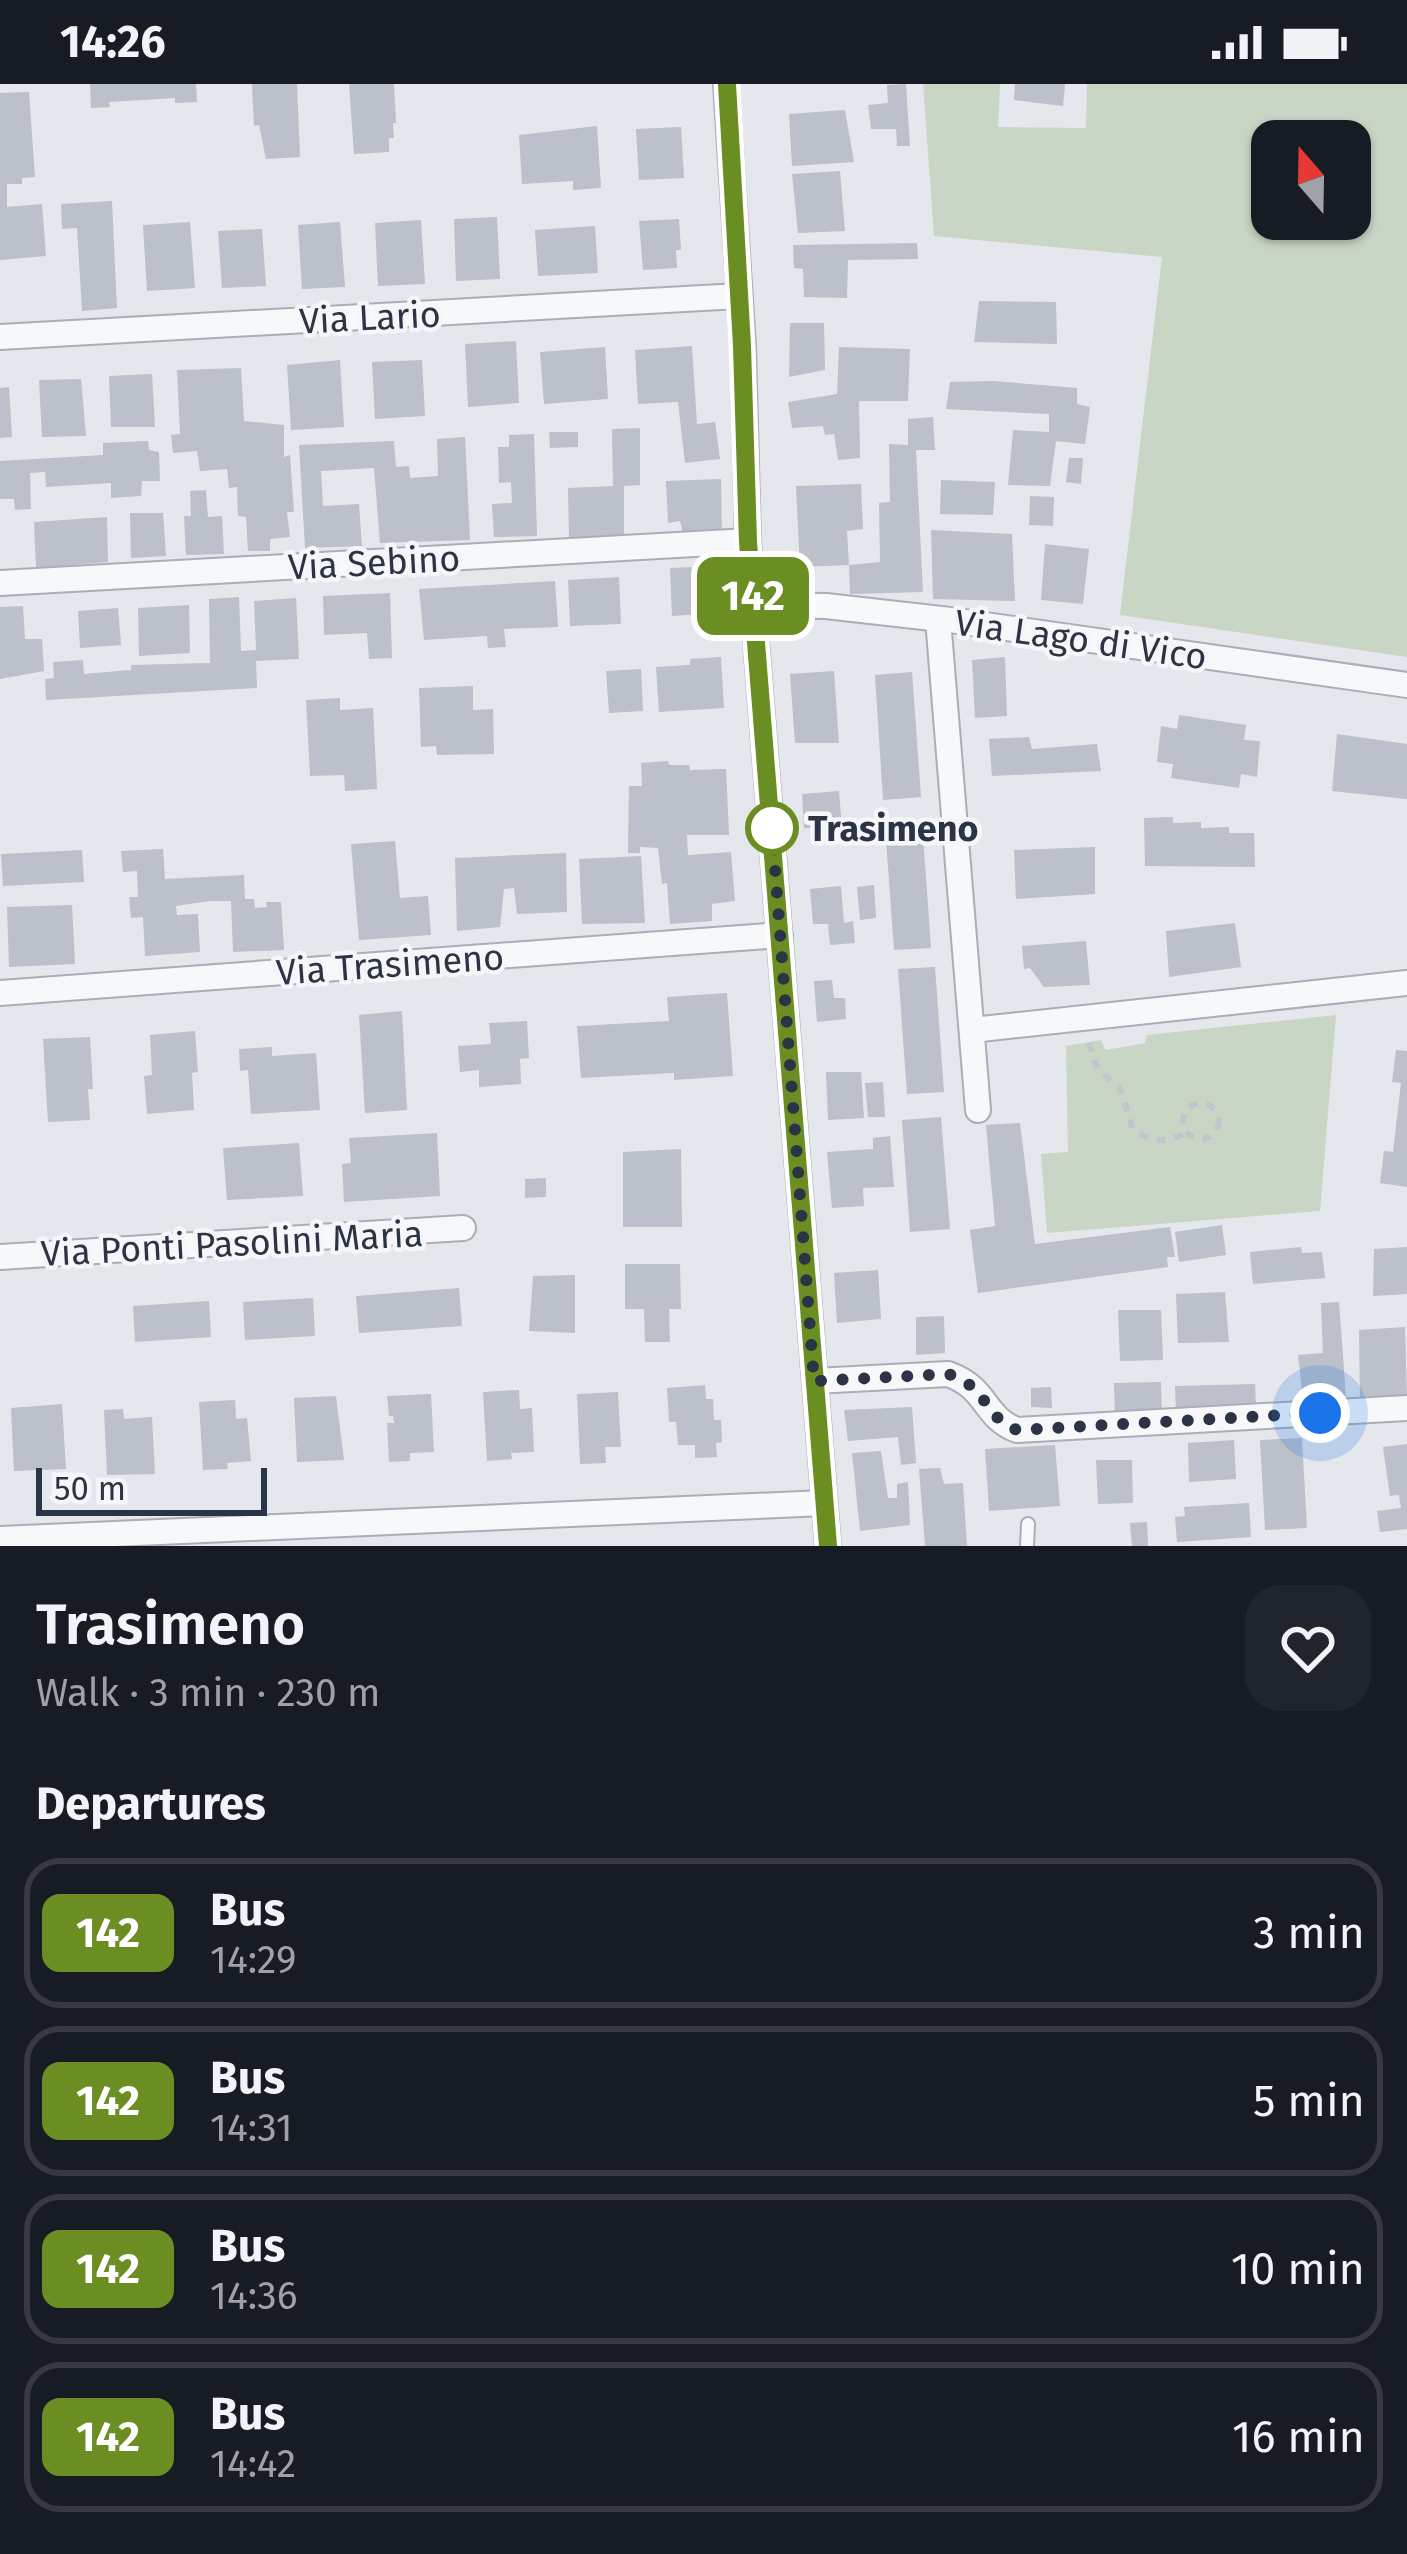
<!DOCTYPE html>
<html lang="en">
<head>
<meta charset="utf-8">
<style>
  :root { --surface:#171b24; --page:#20242c; --text:#f1f3f6; --muted:#9ea1a6; --line:#363941 }
  body { margin:0; font-family:"Fira Sans",sans-serif; background:var(--page); color:var(--text); height:100vh; display:flex; flex-direction:column; font-size:45px; white-space:nowrap }
  * { box-sizing:border-box; margin:0 }
  p { font-size:39px; color:var(--muted) }
  .icon { flex:none; width:66px; height:66px; fill:none; stroke:currentColor; stroke-width:2; stroke-linecap:round; stroke-linejoin:round }
  .map { position:relative; height:1462px; overflow:hidden }
  .details { display:flex; flex-direction:column; background:var(--surface); flex:1 }
  .details>* { flex:none }
  .badge { padding:0 24px; border-radius:18px; font-size:42px; line-height:78px }
  .needle { width:78px; rotate:340deg }
  .tools { position:absolute; left:1251px; top:36px; display:grid; gap:24px }
  .tools a { display:grid; place-items:center; width:120px; height:120px; border-radius:24px; background:var(--surface); box-shadow:0 3px 9px #0004; font-size:60px }
  .scale { position:absolute; left:36px; bottom:30px; width:231px; box-sizing:border-box; padding-left:12px; border:6px solid #2b3445; border-top:0; font-size:33px; line-height:42px; white-space:nowrap; color:#2b3445; -webkit-text-stroke:9px #f4f6f9; paint-order:stroke }
  .you { position:absolute; width:60px; height:60px; margin:-30px; border:9px solid #fff; border-radius:50%; background:#1a73e8; box-shadow:0 0 0 18px #1a73e833 }
  .map>.badge { position:absolute; translate:-50% -50%; box-shadow:0 0 0 6px #fff }
  h2 { padding:0 36px; font-size:45px; line-height:108px }
  .round { display:grid; place-items:center; flex:none; width:126px; height:126px; border-radius:36px; background:var(--page) }
  .overview { display:flex; align-items:center; justify-content:space-between; height:204px; padding:0 36px }
  h1 { font-size:57px; font-weight:600; line-height:90px }
  ul { padding:0; list-style:none }
  li { display:flex; align-items:center; gap:36px; height:150px; margin:0 24px 18px; padding:0 12px; border:6px solid var(--line); border-radius:36px }
  li div { flex:1 }
  li b { display:block; font-size:45px }
  li em { font-style:normal }
  li .badge { min-width:132px; font-weight:700; text-align:center }
  .status { display:flex; justify-content:space-between; align-items:center; height:84px; padding:0 60px; background:var(--surface); direction:ltr }
  .status svg { height:33px; fill:currentColor }
  .map>svg:first-child { display:block }
  .green { fill:#c9d6c5; fill-rule:evenodd }
  .building { fill:#bbc0ca }
  .lines { fill:none; stroke-linecap:round; stroke-linejoin:round }
  .service-casing { stroke:#a9aeb7; stroke-width:16 }
  .minor-casing { stroke:#a9aeb7; stroke-width:28 }
  .path { stroke:#c2c5cb; stroke-width:6; stroke-dasharray:9 9; stroke-linecap:butt }
  .service { stroke:#f7f8fa; stroke-width:12 }
  .minor { stroke:#f7f8fa; stroke-width:24 }
  .line-casing { stroke:#fff; stroke-width:27 }
  .line { stroke:#6b8e23; stroke-width:18 }
  .walk { stroke:#2b3445; stroke-width:12; stroke-dasharray:0 21.6 }
  .stop-dot { fill:#fff; stroke:#6b8e23; stroke-width:6 }
  .labels { text-anchor:middle; stroke-width:9; stroke-linejoin:round; paint-order:stroke }
  .street-label { font-size:36px; fill:#2b3445; stroke:#f4f6f9 }
  .stop-label { font-size:36px; font-weight:bold; fill:#2b3445; stroke:#f4f6f9; text-anchor:start }
</style>
</head>
<body>
<div class="status"><b>14:26</b><svg viewBox="0 0 49 12"><path d="M0 12V9h3v3zM5 12V6h3v6zM10 12V3h3v9zM15 12V0h3v12zM26 1h20v11H26zM47 4h2v5h-2z"/></svg></div>
<div class="map">
<svg width="1407" height="1462" viewBox="0 0 1407 1462">
  <rect width="100%" height="100%" fill="#e4e7ec"/>
  <g class="green">
    <path d="M 923,0 L 1000,0 L 998,43 L 1086,44 L 1087,0 L 1407,0 L 1407,573 L 1120,531 L 1162,173 L 934,152 ZM 1272,57 L 1350,57 L 1350,135 L 1272,135 Z"/>
    <polygon points="1336,931 1320,1127 1047,1149 1041,1070 1068,1068 1066,962 1101,956 1106,966 1145,959 1147,951"/>
  </g>
  <g class="building">
    <polygon points="90,0 196,0 197,18 175,19 175,14 109,18 110,23 91,24"/>
    <polygon points="252,0 297,0 300,73 266,75 259,41 254,42"/>
    <polygon points="349,0 394,0 396,39 393,39 394,54 389,54 389,68 354,70"/>
    <polygon points="906,0 910,62 897,62 896,45 871,45 868,21 888,19 887,1"/>
    <polygon points="1015,0 1065,0 1063,22 1014,16"/>
    <polygon points="29,8 35,93 22,94 22,100 7,100 7,123 42,120 46,172 0,176 0,9"/>
    <polygon points="845,26 854,78 792,82 789,30"/>
    <polygon points="597,42 601,104 573,106 573,97 522,100 519,51"/>
    <polygon points="681,43 684,94 639,96 636,45"/>
    <polygon points="840,87 845,147 798,149 792,90"/>
    <polygon points="112,117 117,224 82,227 77,144 62,145 61,120"/>
    <polygon points="497,133 500,195 456,197 454,135"/>
    <polygon points="679,135 681,166 676,166 677,184 643,186 639,137"/>
    <polygon points="421,136 425,200 378,202 375,139"/>
    <polygon points="190,138 195,204 147,207 143,141"/>
    <polygon points="340,138 345,203 302,205 298,141"/>
    <polygon points="595,142 598,189 538,192 535,146"/>
    <polygon points="262,145 266,202 222,204 218,147"/>
    <polygon points="917,159 918,175 848,176 847,214 804,213 803,185 794,184 793,161"/>
    <polygon points="979,217 1056,218 1057,260 974,258"/>
    <polygon points="790,239 824,239 825,286 789,293"/>
    <polygon points="516,257 519,319 468,323 465,260"/>
    <polygon points="692,262 697,340 715,338 720,375 685,379 678,318 638,320 635,266"/>
    <polygon points="605,263 608,315 544,320 540,268"/>
    <polygon points="839,263 910,265 908,317 859,317 860,374 838,376 834,350 825,351 823,342 792,344 788,318 837,310"/>
    <polygon points="340,276 344,343 291,346 287,281"/>
    <polygon points="422,276 425,332 375,335 372,278"/>
    <polygon points="241,284 244,337 284,341 284,373 290,371 294,428 287,428 290,453 270,455 270,467 248,467 246,433 238,432 237,403 229,404 227,385 200,387 197,367 173,369 171,351 180,350 177,286"/>
    <polygon points="152,290 155,343 111,343 109,292"/>
    <polygon points="81,295 86,352 42,353 39,296"/>
    <polygon points="993,297 1077,304 1077,320 1090,323 1085,360 1056,357 1050,402 1008,401 1013,346 1049,348 1049,330 946,325 950,298"/>
    <polygon points="9,303 12,353 0,354 0,304"/>
    <polygon points="933,333 935,366 916,366 923,508 850,510 849,481 880,478 879,419 890,418 889,360 908,361 908,335"/>
    <polygon points="640,344 640,401 624,402 624,454 569,455 568,404 613,402 612,345"/>
    <polygon points="549,348 578,348 578,363 550,364"/>
    <polygon points="534,350 537,452 494,453 492,420 512,419 511,398 499,399 498,363 509,363 509,351"/>
    <polygon points="465,353 470,456 380,459 374,384 321,387 323,422 359,420 362,462 305,464 299,361 394,357 396,383 409,382 410,394 438,392 437,355"/>
    <polygon points="148,357 149,366 159,368 160,397 142,397 141,412 111,414 111,399 46,403 45,388 30,389 31,425 15,426 14,415 0,415 0,377 103,371 103,359"/>
    <polygon points="1069,374 1083,374 1081,400 1066,398"/>
    <polygon points="721,395 722,453 685,457 680,437 668,439 666,397"/>
    <polygon points="941,396 995,398 993,431 940,430"/>
    <polygon points="861,400 863,445 847,447 849,481 800,483 796,402"/>
    <polygon points="206,406 208,433 222,432 224,470 186,471 184,432 191,432 190,407"/>
    <polygon points="1030,412 1054,413 1053,442 1029,441"/>
    <polygon points="130,429 163,429 166,472 131,474"/>
    <polygon points="107,433 108,478 36,484 34,438"/>
    <polygon points="931,446 1012,450 1015,517 933,515"/>
    <polygon points="1045,460 1089,465 1083,520 1041,516"/>
    <polygon points="716,482 719,529 672,532 670,484"/>
    <polygon points="619,493 621,540 570,542 568,496"/>
    <polygon points="555,497 558,543 504,545 506,563 488,564 487,552 424,556 419,505"/>
    <polygon points="390,509 392,574 369,575 367,549 324,551 323,512"/>
    <polygon points="239,513 241,567 256,566 254,517 296,514 299,575 256,577 257,604 46,616 45,595 54,594 53,578 83,576 84,590 131,586 131,581 210,579 209,515"/>
    <polygon points="189,521 190,569 139,572 138,524"/>
    <polygon points="23,522 25,555 42,555 44,587 0,595 0,523"/>
    <polygon points="118,524 121,561 80,564 78,527"/>
    <polygon points="721,573 724,624 659,628 656,583 690,581 690,575"/>
    <polygon points="1005,573 1007,632 975,634 972,576"/>
    <polygon points="641,585 643,627 609,629 606,587"/>
    <polygon points="834,587 839,659 795,659 790,590"/>
    <polygon points="912,588 921,713 883,716 875,591"/>
    <polygon points="473,602 473,626 493,625 494,670 437,671 436,662 421,663 419,604"/>
    <polygon points="340,614 340,626 373,624 377,705 345,707 344,691 310,692 306,616"/>
    <polygon points="1179,631 1246,641 1244,656 1260,657 1257,693 1241,690 1239,704 1171,694 1173,680 1157,678 1161,642 1177,645"/>
    <polygon points="1337,650 1407,660 1407,715 1332,707"/>
    <polygon points="1029,653 1032,665 1097,660 1101,687 992,692 989,655"/>
    <polygon points="668,677 669,681 689,681 690,686 726,685 729,751 687,751 688,771 731,768 735,817 712,820 712,837 670,840 667,799 662,800 658,764 640,763 640,769 628,769 629,702 642,702 641,679"/>
    <polygon points="839,707 842,744 804,744 802,710"/>
    <polygon points="1173,733 1173,739 1201,738 1201,744 1229,743 1229,749 1254,749 1255,783 1145,782 1144,734"/>
    <polygon points="922,738 931,864 894,866 885,741"/>
    <polygon points="395,757 400,814 428,812 431,851 359,856 351,760"/>
    <polygon points="1095,763 1095,810 1016,815 1014,766"/>
    <polygon points="163,765 165,795 244,791 245,815 254,815 255,824 267,823 266,818 281,818 284,866 233,868 231,817 210,817 176,822 177,831 198,830 200,868 145,872 143,833 131,834 129,813 138,813 137,787 123,788 121,767"/>
    <polygon points="82,766 84,798 3,802 1,770"/>
    <polygon points="566,769 567,828 517,830 514,804 504,805 500,843 457,847 455,774"/>
    <polygon points="641,772 645,839 582,840 579,775"/>
    <polygon points="874,801 876,834 860,836 857,803"/>
    <polygon points="841,802 844,839 853,837 855,859 830,861 828,840 813,840 810,805"/>
    <polygon points="72,821 75,880 9,883 7,823"/>
    <polygon points="1235,839 1241,883 1169,893 1166,847"/>
    <polygon points="1086,857 1090,901 1044,903 1030,884 1024,885 1022,862"/>
    <polygon points="935,883 944,1008 907,1010 898,885"/>
    <polygon points="832,896 834,914 845,914 846,935 817,938 814,897"/>
    <polygon points="727,909 733,992 674,996 674,989 581,994 577,942 669,937 667,913"/>
    <polygon points="402,927 407,1026 365,1029 359,931"/>
    <polygon points="527,937 529,974 520,975 521,1000 479,1003 479,986 460,988 458,962 491,960 489,939"/>
    <polygon points="195,947 198,988 192,989 194,1026 147,1030 144,992 152,991 150,951"/>
    <polygon points="90,953 93,1005 88,1005 90,1036 48,1038 43,955"/>
    <polygon points="272,963 272,972 316,969 320,1026 251,1030 248,986 240,987 239,965"/>
    <polygon points="1396,966 1407,967 1407,1103 1380,1099 1384,1067 1393,1068 1401,999 1392,998"/>
    <polygon points="826,988 861,988 864,1034 828,1036"/>
    <polygon points="883,998 885,1033 868,1033 865,999"/>
    <polygon points="941,1033 950,1145 910,1148 902,1036"/>
    <polygon points="1020,1039 1035,1160 1170,1143 1175,1173 1167,1173 1168,1183 978,1209 970,1146 995,1142 986,1041"/>
    <polygon points="437,1049 440,1112 344,1118 342,1080 351,1079 349,1054"/>
    <polygon points="890,1052 894,1103 863,1104 864,1122 832,1124 827,1068 873,1065 873,1054"/>
    <polygon points="299,1059 303,1112 227,1116 223,1064"/>
    <polygon points="681,1065 682,1143 623,1143 623,1068"/>
    <polygon points="546,1094 546,1113 525,1114 525,1095"/>
    <polygon points="1222,1141 1226,1171 1179,1178 1175,1148"/>
    <polygon points="1301,1163 1302,1169 1322,1168 1325,1194 1253,1200 1250,1168"/>
    <polygon points="1407,1163 1407,1210 1373,1212 1374,1165"/>
    <polygon points="625,1180 680,1180 681,1225 669,1225 670,1258 645,1258 644,1225 625,1225"/>
    <polygon points="878,1186 881,1235 837,1239 834,1189"/>
    <polygon points="575,1191 575,1249 529,1247 533,1192"/>
    <polygon points="459,1204 462,1242 359,1249 356,1212"/>
    <polygon points="1225,1208 1229,1258 1178,1259 1176,1210"/>
    <polygon points="313,1214 315,1252 245,1256 243,1218"/>
    <polygon points="209,1217 211,1253 135,1258 133,1222"/>
    <polygon points="1339,1218 1346,1313 1303,1316 1298,1271 1323,1269 1321,1219"/>
    <polygon points="1118,1226 1161,1226 1163,1276 1120,1277"/>
    <polygon points="944,1232 945,1269 916,1271 916,1233"/>
    <polygon points="1405,1243 1407,1315 1360,1318 1359,1246"/>
    <polygon points="1161,1298 1162,1334 1115,1335 1114,1299"/>
    <polygon points="1255,1300 1256,1324 1176,1327 1175,1302"/>
    <polygon points="705,1301 706,1315 713,1315 714,1336 721,1336 722,1358 716,1359 717,1373 695,1374 695,1361 678,1361 676,1338 669,1338 667,1304"/>
    <polygon points="1051,1303 1052,1324 1031,1323 1031,1304"/>
    <polygon points="519,1306 520,1325 532,1324 534,1368 511,1369 512,1375 487,1377 483,1308"/>
    <polygon points="618,1308 621,1363 605,1363 606,1379 580,1380 577,1310"/>
    <polygon points="431,1310 434,1368 410,1369 410,1377 389,1378 387,1339 394,1339 393,1332 389,1332 387,1312"/>
    <polygon points="336,1312 344,1376 297,1378 294,1314"/>
    <polygon points="235,1316 236,1335 247,1334 251,1377 227,1379 228,1385 203,1386 199,1318"/>
    <polygon points="62,1320 66,1385 14,1387 11,1324"/>
    <polygon points="912,1323 916,1379 901,1381 898,1353 848,1357 844,1326"/>
    <polygon points="123,1325 124,1335 152,1333 155,1390 107,1391 104,1326"/>
    <polygon points="1302,1354 1307,1444 1265,1446 1260,1356"/>
    <polygon points="1234,1356 1236,1395 1189,1398 1188,1359"/>
    <polygon points="1407,1360 1407,1445 1380,1448 1377,1427 1401,1424 1399,1411 1390,1412 1383,1363"/>
    <polygon points="1055,1361 1060,1422 989,1427 985,1365"/>
    <polygon points="881,1367 888,1414 897,1414 897,1400 908,1398 910,1441 860,1447 852,1369"/>
    <polygon points="1096,1376 1132,1376 1133,1419 1098,1420"/>
    <polygon points="940,1384 944,1400 963,1399 967,1462 925,1462 919,1385"/>
    <polygon points="1249,1419 1251,1453 1177,1458 1175,1433 1185,1432 1184,1423"/>
    <polygon points="1147,1438 1148,1462 1132,1462 1130,1439"/>
  </g>
  <g class="lines">
    <defs>
      <polyline id="service" points="1027,1462 1028,1440"/>
      <g id="minor">
        <polyline points="726,0 743,262 748,457 828,1462"/>
        <polyline points="0,253 739,212"/>
        <polyline points="0,499 748,457"/>
        <polyline points="754,521 826,522 950,536 1407,601"/>
        <polyline points="938,535 978,1026"/>
        <polyline points="0,909 780,851"/>
        <polyline points="972,946 1407,899"/>
        <polyline points="0,1173 463,1144"/>
        <path d="M 815,1297 L 948,1290 C 988,1304 983,1333 1017,1346 L 1407,1324"/>
        <polyline points="0,1455 824,1419"/>
      </g>
    </defs>
    <use href="#service" class="service-casing"/>
    <use href="#minor" class="minor-casing"/>
    <g class="path">
      <path d="M 1089,959 L 1098,986 L 1120,1004 L 1133,1045 C 1151,1059 1167,1058 1187,1049"/>
      <circle cx="1201" cy="1037" r="18"/>
    </g>
    <use href="#service" class="service"/>
    <use href="#minor" class="minor"/>
  </g>
  <g class="lines">
    <defs>
      <polyline id="line" points="727,0 742,262 748,458 828,1462"/>
    </defs>
    <use href="#line" class="line-casing"/>
    <use href="#line" class="line"/>
    <path class="walk" d="M 772,744 L 814,1297 L 948,1290 C 989,1303 983,1333 1017,1346 L 1320,1329"/>
  </g>
  <circle class="stop-dot" cx="772" cy="744" r="24"/>
  <g class="labels">
    <g class="street-label">
      <text transform="translate(370 233) rotate(-3)" y="13">Via Lario</text>
      <text transform="translate(374 478) rotate(-3)" y="13">Via Sebino</text>
      <text transform="translate(1081 555) rotate(8)" y="13">Via Lago di Vico</text>
      <text transform="translate(390 880) rotate(-4)" y="13">Via Trasimeno</text>
      <text transform="translate(232 1159) rotate(-3)" y="13">Via Ponti Pasolini Maria</text>
    </g>
    <g class="stop-label">
      <text x="808" y="757">Trasimeno</text>
    </g>
  </g>
</svg>
<div class="tools">
<a><svg class="needle" viewBox="-14 -14 28 28"><path d="M0-13l5 13h-10z" fill="#e53935"/><path d="M0 13l5-13h-10z" fill="#9ea1a6"/></svg></a>
</div>
<div class="scale">50 m</div>
<div class="you" style="left:1320px;top:1329px"></div>
<b class="badge" style="left:753px;top:512px;background:#6b8e23;color:#fff">142</b>
</div>
<section class="details">
<div class="overview"><div><h1>Trasimeno</h1><p>Walk · 3 min · 230 m</p></div><a class="round"><svg class="icon" aria-label="heart" viewBox="0 0 24 24"><path d="M12 20l-8-8c-3-5 5-10 8-4 3-6 11-1 8 4z"/></svg></a></div>
<h2>Departures</h2>
<ul>
<li><span class="badge" style="background:#6b8e23;color:#fff">142</span><div><b>Bus</b><p>14:29</p></div><em>3 min</em></li>
<li><span class="badge" style="background:#6b8e23;color:#fff">142</span><div><b>Bus</b><p>14:31</p></div><em>5 min</em></li>
<li><span class="badge" style="background:#6b8e23;color:#fff">142</span><div><b>Bus</b><p>14:36</p></div><em>10 min</em></li>
<li><span class="badge" style="background:#6b8e23;color:#fff">142</span><div><b>Bus</b><p>14:42</p></div><em>16 min</em></li>
</ul>
</section>
</body>
</html>
